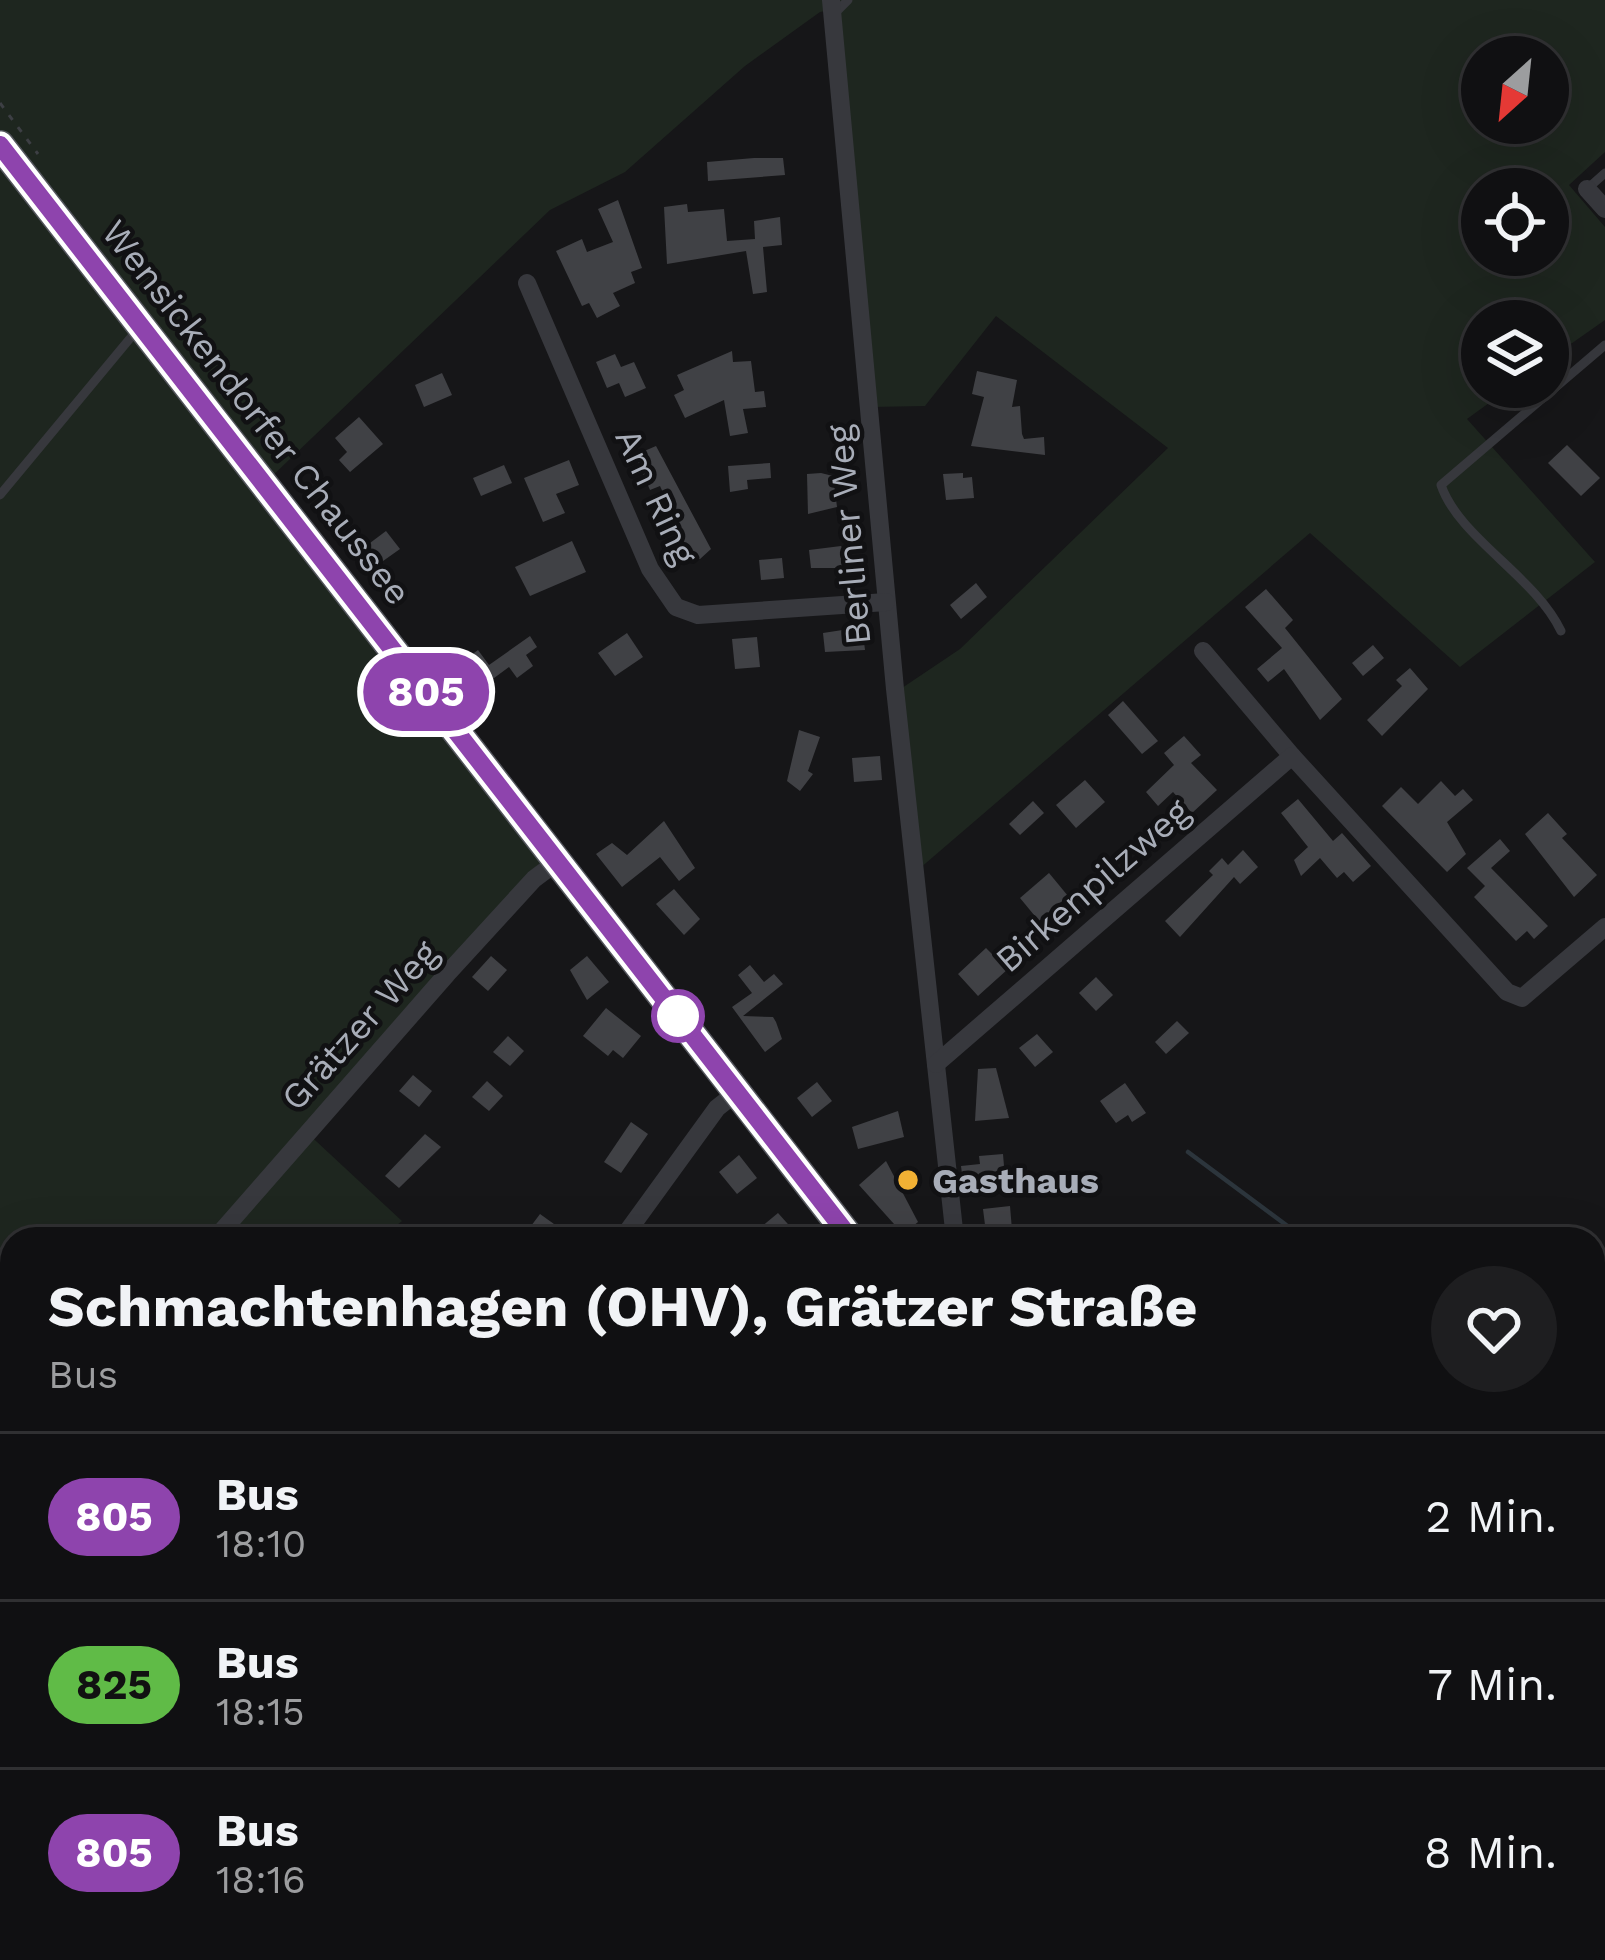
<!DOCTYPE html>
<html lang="de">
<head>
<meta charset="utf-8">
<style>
  :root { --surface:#101012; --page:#1e1e20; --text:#f1f3f6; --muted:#9c9d9f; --line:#303032 }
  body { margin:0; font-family:"Work Sans",sans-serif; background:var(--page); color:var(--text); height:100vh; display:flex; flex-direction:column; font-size:45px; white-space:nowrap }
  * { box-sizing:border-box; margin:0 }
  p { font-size:39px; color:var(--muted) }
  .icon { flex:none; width:66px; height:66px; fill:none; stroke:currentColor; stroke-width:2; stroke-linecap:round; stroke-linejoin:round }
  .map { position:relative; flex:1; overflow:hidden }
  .drawer { position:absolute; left:0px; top:1227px; width:1605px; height:735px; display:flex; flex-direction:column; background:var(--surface); border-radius:36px 36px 0 0; box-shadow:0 12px 48px #0002,0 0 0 3px var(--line) }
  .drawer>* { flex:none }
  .badge { padding:0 24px; border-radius:39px; font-size:42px; line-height:78px }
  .needle { width:78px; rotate:207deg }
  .tools { position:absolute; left:1461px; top:36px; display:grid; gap:24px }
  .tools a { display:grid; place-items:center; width:108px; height:108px; border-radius:50%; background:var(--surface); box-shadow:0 12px 48px #0002,0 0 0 3px var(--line); font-size:60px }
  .map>.badge { position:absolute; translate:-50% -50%; box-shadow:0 0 0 6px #fff }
  .round { display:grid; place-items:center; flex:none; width:126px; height:126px; border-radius:63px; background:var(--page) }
  .overview { display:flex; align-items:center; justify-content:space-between; height:204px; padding:0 48px }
  h1 { font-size:57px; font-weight:700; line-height:90px }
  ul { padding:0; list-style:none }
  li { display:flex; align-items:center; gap:36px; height:168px; padding:0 48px; border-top:3px solid var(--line) }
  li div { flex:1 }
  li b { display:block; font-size:45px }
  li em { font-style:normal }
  li .badge { min-width:132px; font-weight:700; text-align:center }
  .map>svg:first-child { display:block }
  .green { fill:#1e261f; fill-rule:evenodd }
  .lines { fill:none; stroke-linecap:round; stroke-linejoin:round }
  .stream { stroke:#2c353c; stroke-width:4.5 }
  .building { fill:#404145 }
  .path { stroke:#3d3f44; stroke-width:3; stroke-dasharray:6 9; stroke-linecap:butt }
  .lane { stroke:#37383d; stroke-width:9 }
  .street { stroke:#37383d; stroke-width:18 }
  .primary { stroke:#53555c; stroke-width:30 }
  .line-casing { stroke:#fff; stroke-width:27 }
  .line { stroke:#8e44ad; stroke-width:18 }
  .stop-dot { fill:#fff; stroke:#8e44ad; stroke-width:6 }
  .poi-dot { fill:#f2b134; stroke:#111113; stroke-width:4.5 }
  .labels { text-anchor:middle; stroke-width:9; stroke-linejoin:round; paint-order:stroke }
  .street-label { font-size:36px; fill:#a8adb8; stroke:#111113 }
  .poi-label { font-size:36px; font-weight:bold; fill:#a8adb8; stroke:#111113; text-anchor:start }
</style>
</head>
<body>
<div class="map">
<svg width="1605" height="1960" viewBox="0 0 1605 1960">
  <rect width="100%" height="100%" fill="#161618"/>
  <g class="green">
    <path d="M 0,0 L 1605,0 L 1605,152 L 1569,185 L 1605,227 L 1605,320 L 1548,360 L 1548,321 L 1482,321 L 1482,387 L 1511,387 L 1467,419 L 1595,562 L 1460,667 L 1310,533 L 919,869 L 902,688 L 960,649 L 1168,448 L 996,316 L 925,406 L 871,407 L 830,10 L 820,12 L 745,66 L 625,172 L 550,210 L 266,482 L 547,855 L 302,1128 L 402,1221 L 380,1239 L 12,1239 L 12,1384 L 0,1372 ZM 1482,57 L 1548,57 L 1548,123 L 1482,123 ZM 1482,189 L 1548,189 L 1548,255 L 1482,255 Z"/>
    <polygon points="1593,1777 1605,1785 1605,1960 1270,1960 1275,1950 1593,1950"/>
    <polygon points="602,1950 842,1950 845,1960 595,1960"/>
  </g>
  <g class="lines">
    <g class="stream">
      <polyline points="1188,1152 1305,1239"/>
      <polyline points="1593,1381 1605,1385"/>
      <polyline points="114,1960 121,1950"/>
    </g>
  </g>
  <g class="building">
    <polygon points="754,158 783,158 785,175 708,181 707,162"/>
    <polygon points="618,200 642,268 631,272 635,283 613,293 620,306 597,318 589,303 582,306 556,251 582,239 587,252 613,242 598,209"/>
    <polygon points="687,204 688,212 724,209 727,241 755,239 754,221 780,217 782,245 763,247 767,292 753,294 746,251 667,264 664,207"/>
    <polygon points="732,351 733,362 751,361 755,392 764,391 766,407 743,409 748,433 730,436 724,400 685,418 674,395 684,390 677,375"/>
    <polygon points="615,354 621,367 634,362 646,388 625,397 619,383 607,388 596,362"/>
    <polygon points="977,371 1017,380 1012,407 1020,406 1022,434 1024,439 1044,437 1045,455 971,446 984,397 972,394"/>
    <polygon points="442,373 452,395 424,407 415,385"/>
    <polygon points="359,417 383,444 350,472 339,460 347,452 335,438"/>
    <polygon points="1567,445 1600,478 1581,496 1548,463"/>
    <polygon points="656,446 711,549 700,559 687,560 676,549 672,526 677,523 660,486 650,490 635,455"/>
    <polygon points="569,460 579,485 556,494 565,513 543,522 524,478"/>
    <polygon points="770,463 771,478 747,480 748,489 730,492 728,466"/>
    <polygon points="504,465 512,483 481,496 473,478"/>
    <polygon points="821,473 833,476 837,507 808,514 807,474"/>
    <polygon points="963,473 963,478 972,477 974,498 946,500 943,474"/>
    <polygon points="386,531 400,549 376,566 362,549"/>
    <polygon points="572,541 586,572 530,596 515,567"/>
    <polygon points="841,546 847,555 843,568 811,568 809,550"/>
    <polygon points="782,558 784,578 761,580 759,560"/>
    <polygon points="976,583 987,597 961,619 950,605"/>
    <polygon points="1266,589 1293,620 1285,628 1342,699 1320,720 1284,669 1268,682 1257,669 1282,648 1245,607"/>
    <polygon points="862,627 865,650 825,652 823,633"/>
    <polygon points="627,633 643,657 615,676 598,653"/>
    <polygon points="530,636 537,647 526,655 533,666 517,678 509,667 467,698 448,672 478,650 489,665"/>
    <polygon points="757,637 760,667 735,669 732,639"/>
    <polygon points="1373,645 1384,658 1363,676 1352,663"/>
    <polygon points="1410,668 1428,689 1382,736 1367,720 1402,686 1396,680"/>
    <polygon points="1123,701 1158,741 1142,754 1108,715"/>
    <polygon points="799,730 820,737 808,771 813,774 800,791 787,781"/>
    <polygon points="1184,736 1201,755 1191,763 1217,790 1192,813 1173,792 1158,806 1146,792 1174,765 1164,753"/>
    <polygon points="880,756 882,780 854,782 852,758"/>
    <polygon points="1085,780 1105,802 1076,828 1056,805"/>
    <polygon points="1441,781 1455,796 1463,789 1473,800 1447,822 1466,854 1447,872 1382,806 1401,787 1418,804"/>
    <polygon points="1298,799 1333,841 1342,833 1371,866 1353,882 1344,872 1337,878 1320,858 1301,876 1294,860 1308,847 1281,813"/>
    <polygon points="1033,801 1044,813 1020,835 1009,824"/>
    <polygon points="1548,813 1567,834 1562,838 1597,875 1574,897 1525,834"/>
    <polygon points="664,821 695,868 679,881 660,857 622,887 596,854 612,843 627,855"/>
    <polygon points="1500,839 1510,851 1491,868 1548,926 1534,939 1527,931 1516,941 1474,897 1485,886 1467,868"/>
    <polygon points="1243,850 1258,867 1240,884 1234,877 1180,937 1165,921 1213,875 1209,871 1222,858 1228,865"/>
    <polygon points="1049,873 1068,896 1039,921 1020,898"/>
    <polygon points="674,889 700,919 684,935 656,904"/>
    <polygon points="1014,937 1027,952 978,996 958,974 986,948 993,955"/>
    <polygon points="491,956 507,970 488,991 472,977"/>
    <polygon points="587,956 609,982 587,1000 570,970"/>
    <polygon points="750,965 764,982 774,974 783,984 743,1016 773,1017 776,1022 782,1039 765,1052 732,1007 752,993 738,975"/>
    <polygon points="1096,977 1113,995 1096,1011 1079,993"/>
    <polygon points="606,1008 641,1036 623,1058 613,1050 608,1056 583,1036"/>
    <polygon points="1177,1021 1189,1033 1166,1054 1155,1042"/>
    <polygon points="1037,1034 1053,1052 1035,1067 1019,1048"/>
    <polygon points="508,1036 524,1051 510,1066 493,1052"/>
    <polygon points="996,1068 1009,1118 975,1121 978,1069"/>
    <polygon points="413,1075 432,1091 419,1107 399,1091"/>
    <polygon points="487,1081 503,1096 489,1111 472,1097"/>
    <polygon points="817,1082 832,1101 812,1117 797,1098"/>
    <polygon points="1125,1083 1146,1113 1132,1122 1128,1115 1116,1123 1100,1101"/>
    <polygon points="898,1111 904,1137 858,1149 852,1127"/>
    <polygon points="631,1122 648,1134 621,1173 604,1162"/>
    <polygon points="425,1134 441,1147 399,1188 385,1176"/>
    <polygon points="1003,1154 1005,1178 963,1182 961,1166 980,1164 979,1156"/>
    <polygon points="739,1155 757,1178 737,1194 719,1172"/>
    <polygon points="886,1161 918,1222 903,1234 859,1185"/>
    <polygon points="1010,1206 1012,1230 986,1233 983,1209"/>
    <polygon points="778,1213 796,1233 788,1239 770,1239 760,1228"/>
    <polygon points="540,1214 575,1239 535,1239 540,1232 531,1226"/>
  </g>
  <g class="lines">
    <g class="path">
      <polyline points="0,103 38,154"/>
      <polyline points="1593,1277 1605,1265"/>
      <polyline points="130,1960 138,1950"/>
    </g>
    <g class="lane">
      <polyline points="833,15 848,0"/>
      <polyline points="1587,189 1605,173"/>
      <polyline points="0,495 137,330"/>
      <path d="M 1561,631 C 1535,576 1459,538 1441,485 L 1605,345"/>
      <polyline points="1243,1960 1247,1950"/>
    </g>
    <g class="street">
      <polyline points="831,0 895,689 955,1239"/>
      <polyline points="1587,189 1605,209"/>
      <polyline points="527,283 650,569 676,607 698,615 886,602"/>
      <polyline points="1203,651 1292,756"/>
      <polyline points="936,1064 1292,756 1507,992 1522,998 1605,927"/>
      <polyline points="215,1239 447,974 534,879 558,861"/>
      <polyline points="622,1239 717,1108 736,1093"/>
      <polyline points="1593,1782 1605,1789"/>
    </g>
    <g class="primary">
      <polyline points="0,145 851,1239"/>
      <polyline points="1018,1960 1018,1950"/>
    </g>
  </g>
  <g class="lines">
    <defs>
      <polyline id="line" points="0,145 851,1239"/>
    </defs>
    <use href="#line" class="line-casing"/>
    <use href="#line" class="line"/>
  </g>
  <circle class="stop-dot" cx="678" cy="1016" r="24"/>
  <circle class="poi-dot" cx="908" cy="1180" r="12"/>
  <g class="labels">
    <g class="street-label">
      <text transform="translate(257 412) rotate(52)" y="13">Wensickendorfer Chaussee</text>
      <text transform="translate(657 496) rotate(65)" y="13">Am Ring</text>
      <text transform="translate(848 535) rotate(-95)" y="13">Berliner Weg</text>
      <text transform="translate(1092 885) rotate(-41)" y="13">Birkenpilzweg</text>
      <text transform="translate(359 1025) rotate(-48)" y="13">Grätzer Weg</text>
    </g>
    <g class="poi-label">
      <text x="932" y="1193">Gasthaus</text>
    </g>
  </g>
</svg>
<div class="tools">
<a><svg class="needle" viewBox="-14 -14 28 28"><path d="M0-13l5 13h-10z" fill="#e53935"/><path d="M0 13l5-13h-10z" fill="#9c9d9f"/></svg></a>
<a><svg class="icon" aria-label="locate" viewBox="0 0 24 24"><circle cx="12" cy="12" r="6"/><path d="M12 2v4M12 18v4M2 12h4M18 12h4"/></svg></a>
<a><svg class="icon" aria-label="layers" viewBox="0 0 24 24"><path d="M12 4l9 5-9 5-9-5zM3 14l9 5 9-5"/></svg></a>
</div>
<b class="badge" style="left:426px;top:692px;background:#8e44ad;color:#fff">805</b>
<section class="drawer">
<div class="overview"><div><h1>Schmachtenhagen (OHV), Grätzer Straße</h1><p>Bus</p></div><a class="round"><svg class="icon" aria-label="heart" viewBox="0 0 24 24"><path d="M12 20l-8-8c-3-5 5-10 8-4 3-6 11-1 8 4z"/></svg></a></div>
<ul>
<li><span class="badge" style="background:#8e44ad;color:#fff">805</span><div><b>Bus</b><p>18:10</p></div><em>2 Min.</em></li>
<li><span class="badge" style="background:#60bb47;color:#111">825</span><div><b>Bus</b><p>18:15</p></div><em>7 Min.</em></li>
<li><span class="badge" style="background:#8e44ad;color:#fff">805</span><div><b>Bus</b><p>18:16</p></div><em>8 Min.</em></li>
</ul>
</section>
</div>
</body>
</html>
